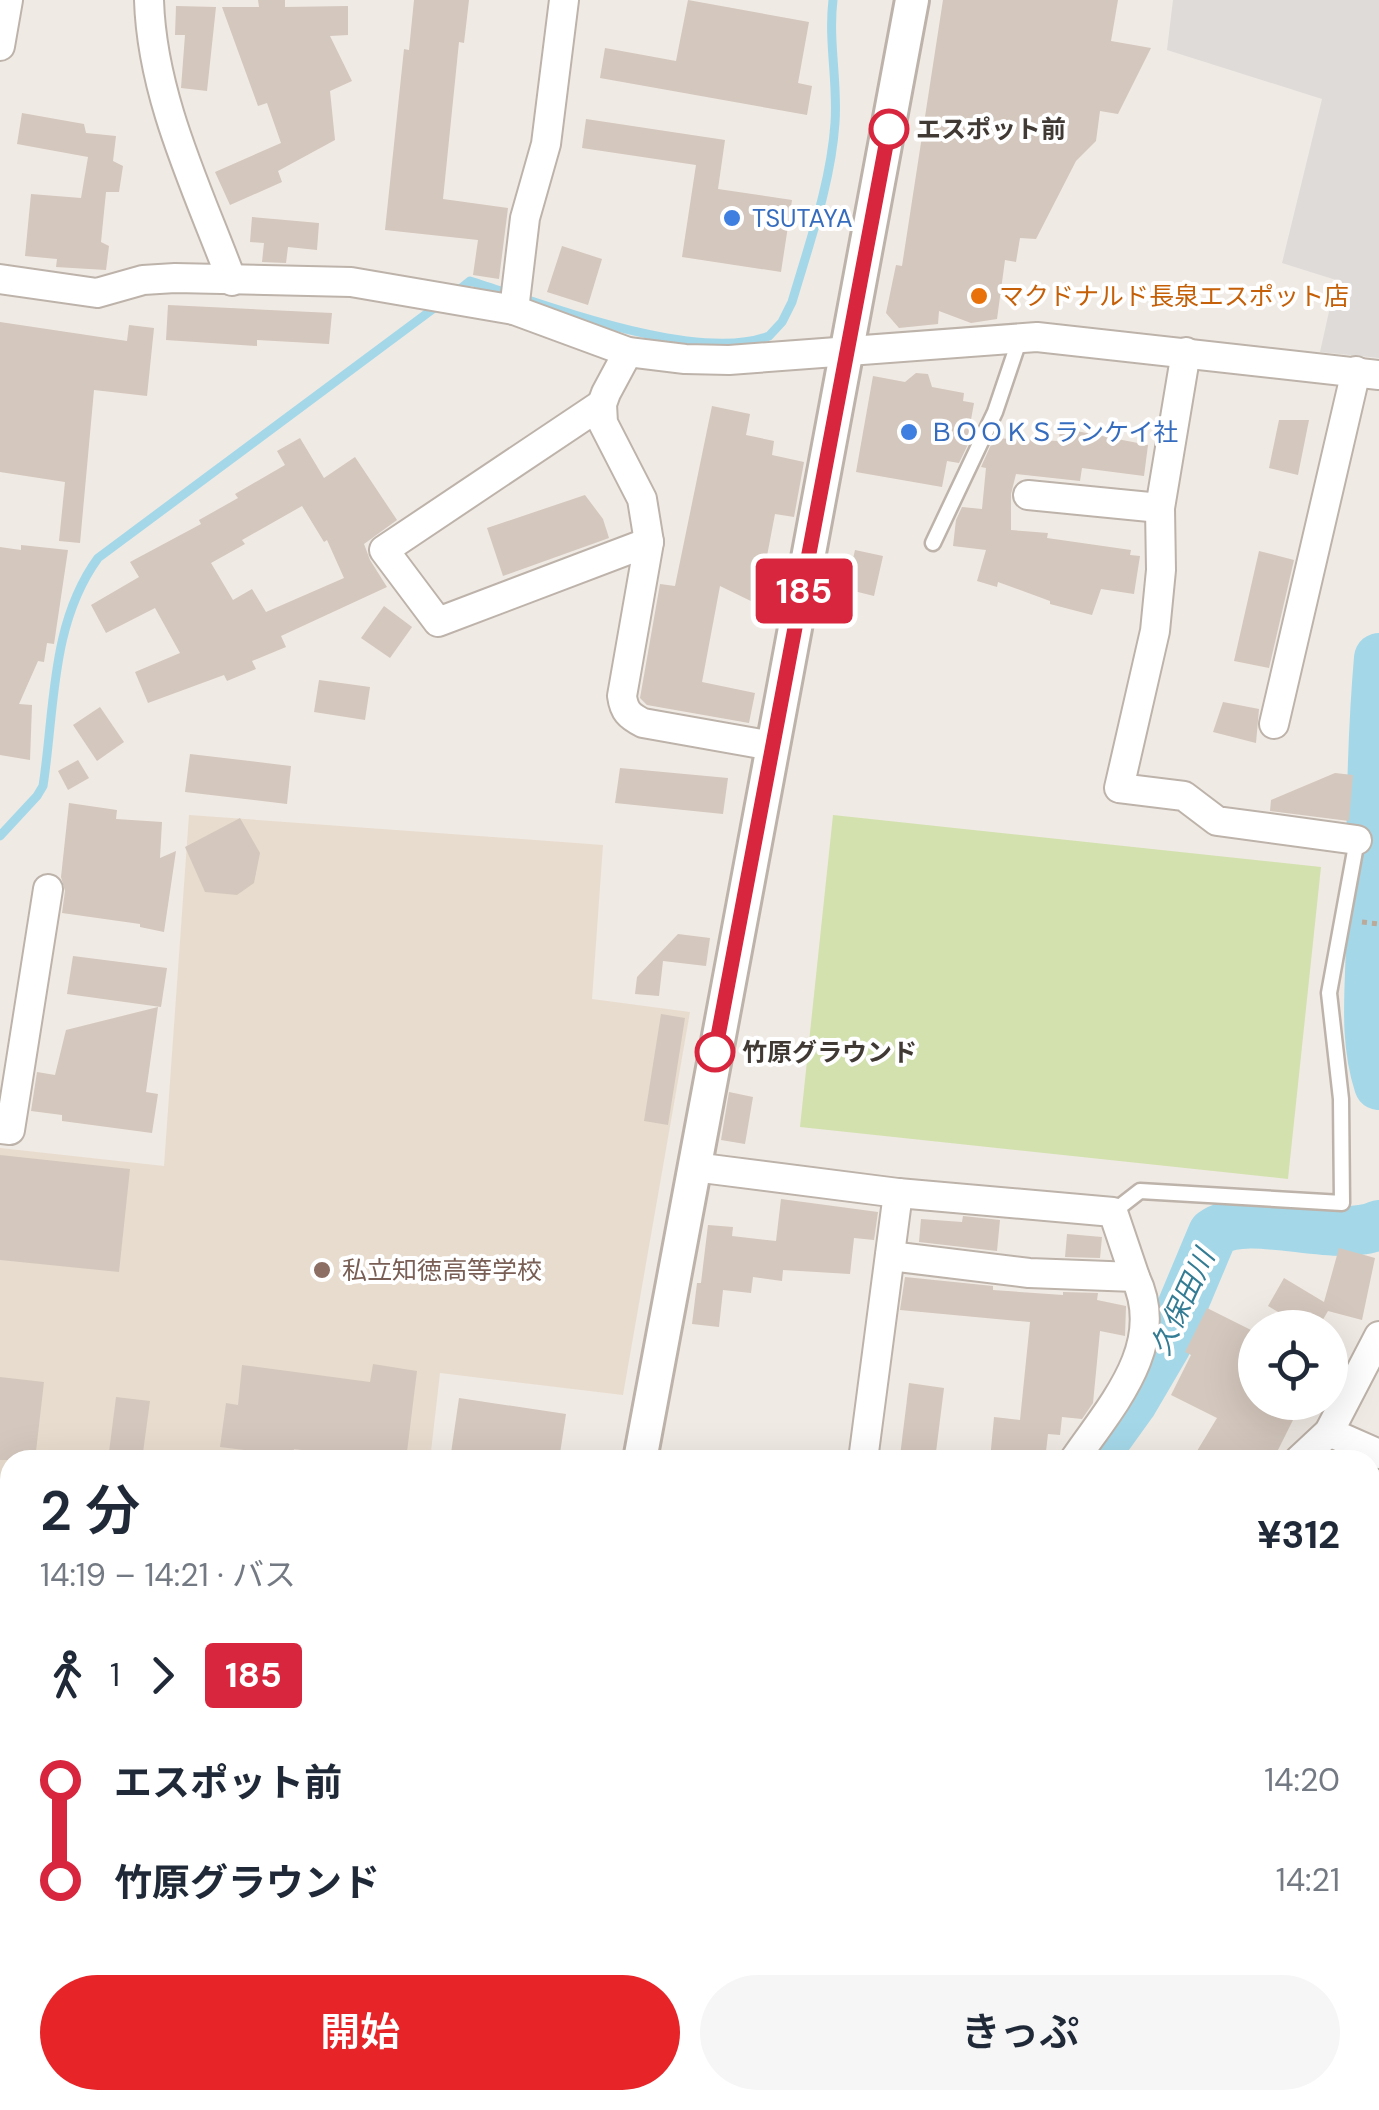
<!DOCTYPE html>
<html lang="ja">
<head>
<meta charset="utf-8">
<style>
  :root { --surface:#fff; --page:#f6f6f7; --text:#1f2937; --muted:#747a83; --accent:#e72428 }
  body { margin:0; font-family:"DM Sans","Noto Sans JP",sans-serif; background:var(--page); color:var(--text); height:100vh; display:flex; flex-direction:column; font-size:38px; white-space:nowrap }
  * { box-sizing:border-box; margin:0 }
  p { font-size:32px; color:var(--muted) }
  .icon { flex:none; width:55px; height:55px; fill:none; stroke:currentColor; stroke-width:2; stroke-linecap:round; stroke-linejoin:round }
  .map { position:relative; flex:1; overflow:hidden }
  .sheet { position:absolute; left:0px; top:1450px; width:1380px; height:660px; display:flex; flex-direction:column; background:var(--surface); border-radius:30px 30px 0 0; box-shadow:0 10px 40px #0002 }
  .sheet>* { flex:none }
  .badge { padding:0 20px; border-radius:8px; font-size:35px; line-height:65px }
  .controls { position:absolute; left:1238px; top:1310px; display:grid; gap:20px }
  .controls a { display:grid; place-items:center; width:110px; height:110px; border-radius:50%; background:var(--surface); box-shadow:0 10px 40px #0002; font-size:50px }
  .map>.badge { position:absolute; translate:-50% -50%; box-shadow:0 0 0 5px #fff }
  .legs { display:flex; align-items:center; gap:15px; height:110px; padding:0 40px; font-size:32px }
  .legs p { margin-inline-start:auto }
  .overview { display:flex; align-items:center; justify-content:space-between; height:170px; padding:0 40px }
  h1 { font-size:55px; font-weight:600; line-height:75px }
  .cta { display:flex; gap:20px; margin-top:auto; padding:20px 40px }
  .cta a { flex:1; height:115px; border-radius:60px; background:var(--accent); color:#fff; font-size:40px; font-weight:600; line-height:115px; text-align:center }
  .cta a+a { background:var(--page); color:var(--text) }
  ul { padding:0 40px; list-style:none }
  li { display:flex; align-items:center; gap:35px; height:100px; font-size:38px }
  li i { display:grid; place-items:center; width:15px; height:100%; margin:0 12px; background:currentColor }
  li i::after { content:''; width:25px; height:25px; margin:-12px; border:8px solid; border-radius:50%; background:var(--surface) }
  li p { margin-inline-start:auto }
  li:first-child i { background:linear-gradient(#0000 50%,currentColor 0) }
  li:last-child i { background:linear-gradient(currentColor 50%,#0000 0) }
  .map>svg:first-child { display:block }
  .education { fill:#e8dcce }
  .green { fill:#d3e1af }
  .parking { fill:#dedbd9 }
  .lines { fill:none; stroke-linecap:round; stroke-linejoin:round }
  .stream { stroke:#a4d8e9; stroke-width:9 }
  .river { stroke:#a4d8e9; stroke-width:50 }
  .building { fill:#d4c7bd; fill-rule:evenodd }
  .service-casing { stroke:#bdb3aa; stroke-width:19 }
  .minor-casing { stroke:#bdb3aa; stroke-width:32 }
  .tertiary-casing { stroke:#bdb3aa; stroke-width:38 }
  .path { stroke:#bba99a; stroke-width:5; stroke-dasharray:5 5; stroke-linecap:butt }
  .service { stroke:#fff; stroke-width:14 }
  .minor { stroke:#fff; stroke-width:28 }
  .tertiary { stroke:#fff; stroke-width:32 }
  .rail-casing { stroke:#939393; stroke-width:11 }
  .rail { stroke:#fff; stroke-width:8; stroke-dasharray:22; stroke-linecap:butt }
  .line-1-casing { stroke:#fff; stroke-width:22 }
  .line-1 { stroke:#d7263d; stroke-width:15 }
  .stop-1-dot { fill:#fff; stroke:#d7263d; stroke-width:5 }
  .shop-dot { fill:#3f7fe0; stroke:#fff; stroke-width:4 }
  .food-dot { fill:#e8710a; stroke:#fff; stroke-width:4 }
  .education-dot { fill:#8d6e63; stroke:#fff; stroke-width:4 }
  .labels { text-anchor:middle; stroke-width:8; stroke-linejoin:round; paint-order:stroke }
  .stop-label { font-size:25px; font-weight:bold; fill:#413a34; stroke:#fff; text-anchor:start }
  .shop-label { font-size:25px; fill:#366cbe; stroke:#fff; text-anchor:start }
  .food-label { font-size:25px; fill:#c56008; stroke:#fff; text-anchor:start }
  .education-label { font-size:25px; fill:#785e54; stroke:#fff; text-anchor:start }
  .water-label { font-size:28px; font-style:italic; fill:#347c94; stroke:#fff }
</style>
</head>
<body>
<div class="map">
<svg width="1379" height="2110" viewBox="0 0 1379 2110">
  <rect width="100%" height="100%" fill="#f0eae4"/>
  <polygon class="education" points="189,815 603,845 592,999 690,1012 623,1395 440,1373 430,1460 10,1460 10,1564 0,1563 0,1148 164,1166"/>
  <polygon class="green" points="833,815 1321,867 1288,1179 800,1127"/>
  <polygon class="parking" points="1173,0 1379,0 1379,358 1320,352 1336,280 1282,263 1322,99 1167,50"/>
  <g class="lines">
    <g class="stream">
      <path d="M 454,294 L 470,281 C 544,304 696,364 769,336 L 782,322 L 792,302 C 809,244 831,183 835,123 C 838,82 828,41 833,0"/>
      <path d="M 0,836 L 37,796 L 43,786 C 55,709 50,624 98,558 L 441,303"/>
    </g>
    <g class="river">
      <path d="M 1379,658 C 1371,750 1371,842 1371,934 C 1371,986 1363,1035 1379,1085"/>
      <path d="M 1091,1460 L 1132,1403 L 1166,1345 L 1213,1233 C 1249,1207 1336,1245 1379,1225"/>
    </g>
  </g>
  <g class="building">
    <polygon points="258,0 285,0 285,7 348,6 348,35 330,36 352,81 330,91 335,140 278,171 282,182 230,205 215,172 281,143 267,103 258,106 222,7 259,7"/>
    <polygon points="414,0 469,0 464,43 459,42 443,199 508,208 499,279 473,275 478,240 385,230 404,49 409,50"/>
    <polygon points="688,0 809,22 798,83 812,86 807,115 600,78 605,48 676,61"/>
    <polygon points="943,0 1118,0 1111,41 1151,48 1118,114 1100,111 1096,141 1076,161 1036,239 1020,238 1016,262 1005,260 997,319 971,323 939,311 938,324 899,328 886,313 896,265 902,266"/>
    <polygon points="176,6 216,7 207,91 181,88 185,35 175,35"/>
    <polygon points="22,113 84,124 86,133 116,136 113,161 123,166 119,192 106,192 101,242 109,246 106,270 56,267 57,259 25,256 31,194 81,198 88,157 17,144"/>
    <polygon points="586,119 725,140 718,189 792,200 781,272 682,257 696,165 582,148"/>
    <polygon points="252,217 319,223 317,250 288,247 286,263 262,262 264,243 250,242"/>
    <polygon points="562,246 602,259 588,305 547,292"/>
    <polygon points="168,305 332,313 329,344 257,340 257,346 166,340"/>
    <polygon points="0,322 127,341 129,325 154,328 147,396 94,390 80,543 59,541 65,482 0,472"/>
    <polygon points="916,373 928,374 932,387 964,393 963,401 974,403 968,436 972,436 959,463 947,461 942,487 856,472 873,376 905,382"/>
    <polygon points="712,406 750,414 746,435 774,441 772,455 804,462 794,517 775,514 762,582 767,584 757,604 720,586 702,682 755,693 749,723 647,705 640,698 660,584 675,586"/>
    <polygon points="1279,420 1309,420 1298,475 1269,468"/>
    <polygon points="1061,428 1148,445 1144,476 1082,468 1080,481 1016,474 1011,494 1011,530 1048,533 1047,538 1131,550 1130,555 1140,556 1134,594 1101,589 1092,615 1050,604 1050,601 998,582 997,587 977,581 986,550 953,546 956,520 962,507 982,509 986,468 981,467 994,438 1058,441"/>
    <path d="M 300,438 L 324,478 L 355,457 L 397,520 L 364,544 L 370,560 L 387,587 L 281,636 L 286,647 L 252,661 L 256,669 L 227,681 L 224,675 L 148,703 L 135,672 L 180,653 L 155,608 L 106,633 L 91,605 L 139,577 L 130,562 L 201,524 L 199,520 L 238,498 L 235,494 L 285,465 L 277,451 ZM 302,506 L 324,542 L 327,540 L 344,578 L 266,612 L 252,589 L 233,600 L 211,563 L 245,544 L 242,540 Z"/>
    <polygon points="585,495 603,519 609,538 503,576 487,528"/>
    <polygon points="21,545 68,550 54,644 47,643 44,662 38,661 19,704 32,705 30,760 0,755 0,547 21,550"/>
    <polygon points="855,550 883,556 874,596 846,589"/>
    <polygon points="1259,551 1294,560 1269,668 1234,661"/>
    <polygon points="384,606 412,627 390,658 361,638"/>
    <polygon points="319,680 370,687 365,720 314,712"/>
    <polygon points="1223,702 1259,709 1256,743 1213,732"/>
    <polygon points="100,707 124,742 97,761 73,725"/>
    <polygon points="190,754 291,766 287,804 185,792"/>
    <polygon points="78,760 89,778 68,790 58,771"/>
    <polygon points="620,768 728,778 723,814 615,803"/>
    <polygon points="1335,773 1353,775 1349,821 1270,811 1271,800"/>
    <polygon points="69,803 117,810 116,819 162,822 160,858 176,851 164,932 140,927 140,924 62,913 65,891 61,877"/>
    <polygon points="240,818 260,853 254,883 237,895 205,892 185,847"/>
    <polygon points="678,934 710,938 706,966 663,961 659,996 635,994 637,977"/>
    <polygon points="73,956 167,968 161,1007 67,994"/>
    <polygon points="158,1007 146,1092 158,1094 152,1133 62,1121 62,1115 31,1111 37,1072 55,1075 66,1030"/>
    <polygon points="661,1014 685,1018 668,1125 644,1121"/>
    <polygon points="729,1092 753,1097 745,1144 721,1140"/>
    <polygon points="0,1155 130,1169 119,1272 0,1260"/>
    <polygon points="781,1199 878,1212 874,1240 854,1238 850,1274 783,1270 782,1281 753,1277 751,1293 723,1290 719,1327 692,1324 697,1283 701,1283 708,1225 733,1227 732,1236 776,1241"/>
    <polygon points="963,1216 1000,1220 997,1251 919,1242 921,1219 962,1222"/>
    <polygon points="1067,1234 1102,1237 1100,1258 1065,1257"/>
    <polygon points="1339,1248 1375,1258 1362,1320 1328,1311 1318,1328 1306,1328 1268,1306 1284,1278 1324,1302"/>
    <polygon points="905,1277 993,1286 993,1290 1063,1295 1063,1292 1098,1293 1097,1300 1126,1306 1125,1336 1100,1331 1093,1403 1082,1419 1062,1417 1060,1435 1048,1434 1045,1460 990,1460 994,1417 1020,1420 1030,1322 900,1310"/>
    <polygon points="1207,1308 1255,1332 1255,1402 1302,1402 1273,1460 1213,1460 1197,1451 1217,1418 1171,1395 1191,1355 1185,1352"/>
    <polygon points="373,1364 417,1371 406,1460 379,1460 294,1449 293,1456 220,1447 226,1403 238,1405 242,1365 370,1382"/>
    <polygon points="0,1377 44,1382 35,1460 0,1460"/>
    <polygon points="909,1383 944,1388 935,1460 900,1456"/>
    <polygon points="116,1397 150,1401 142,1460 108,1460"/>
    <polygon points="459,1398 566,1414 559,1460 450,1460"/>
  </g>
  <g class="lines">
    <defs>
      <g id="service">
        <polyline points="933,543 995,412 1020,338"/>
        <polyline points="1113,1212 1140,1191 1342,1203 1341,1099 1329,993 1357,840"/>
      </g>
      <g id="minor">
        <path d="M 149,0 C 152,98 198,190 232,281"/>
        <polyline points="0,46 8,0"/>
        <polyline points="0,279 97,293 143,280 175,278 351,282 514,310 628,352 685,359 729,360 1037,337 1379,375"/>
        <polyline points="514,310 525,218 546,144 564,0"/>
        <path d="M 628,352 L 606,393 L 602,404 L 603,423 L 642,499 L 649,542 L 622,696 C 624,711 629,716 643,723 L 773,746"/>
        <polyline points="1186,352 1160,508 1161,570 1155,631 1119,788 1184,796 1217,821 1357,840"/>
        <polyline points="602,404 384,550 438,622 649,542"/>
        <polyline points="1028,495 1160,508"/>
        <polyline points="1274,724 1356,371"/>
        <polyline points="0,1129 10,1130 48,889"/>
        <polyline points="694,1167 898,1193 863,1460"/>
        <polyline points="898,1193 1113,1212 1135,1277"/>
        <path d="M 890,1256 L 1029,1273 L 1135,1277 C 1168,1345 1111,1406 1074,1460"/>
        <polyline points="1329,1432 1379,1454"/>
        <polyline points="1299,1460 1329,1432 1379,1336"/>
        <polyline points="1370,1819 1379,1815"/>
        <polyline points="1370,1974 1379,1977"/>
        <polyline points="0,2025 10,2028"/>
        <polyline points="1059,2110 1064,2100"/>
        <polyline points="1294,2110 1296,2100"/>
      </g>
      <g id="tertiary">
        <polyline points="640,1460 912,0"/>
        <polyline points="0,1578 10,1579"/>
        <polyline points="1370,1754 1379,1756"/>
        <polyline points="564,2110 565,2100"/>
      </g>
    </defs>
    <use href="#service" class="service-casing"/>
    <use href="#minor" class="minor-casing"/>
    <use href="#tertiary" class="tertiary-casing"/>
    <polyline class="path" points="1362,922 1379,924"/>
    <use href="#service" class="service"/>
    <use href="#minor" class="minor"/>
    <use href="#tertiary" class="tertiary"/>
    <defs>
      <g id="rail">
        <polyline points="1370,1771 1379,1767"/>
        <polyline points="1370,1791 1379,1787"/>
        <polyline points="690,2110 710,2100"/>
        <polyline points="725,2110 745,2100"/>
      </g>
    </defs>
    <use href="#rail" class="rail-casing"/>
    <use href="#rail" class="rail"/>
  </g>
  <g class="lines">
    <defs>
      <polyline id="line-1" points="715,1052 889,129"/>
    </defs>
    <use href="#line-1" class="line-1-casing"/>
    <use href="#line-1" class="line-1"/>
  </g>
  <g class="stop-1-dot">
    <circle cx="889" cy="129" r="18"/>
    <circle cx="715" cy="1052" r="18"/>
  </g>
  <g class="shop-dot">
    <circle cx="732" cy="218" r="10"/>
    <circle cx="909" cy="432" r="10"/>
  </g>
  <circle class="food-dot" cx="979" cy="296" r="10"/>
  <circle class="education-dot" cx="322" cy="1270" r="10"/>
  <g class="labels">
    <g class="stop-label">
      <text x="916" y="138">エスポット前</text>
      <text x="742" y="1061">竹原グラウンド</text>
    </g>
    <g class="shop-label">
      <text x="752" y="227">TSUTAYA</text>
      <text x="929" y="441">ＢＯＯＫＳランケイ社</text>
    </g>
    <g class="food-label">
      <text x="999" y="305">マクドナルド長泉エスポット店</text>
    </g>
    <g class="education-label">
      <text x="342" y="1279">私立知徳高等学校</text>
    </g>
    <g class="water-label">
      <text transform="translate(1182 1302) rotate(-65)" y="10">久保田川</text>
    </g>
  </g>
</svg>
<div class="controls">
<a><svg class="icon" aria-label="locate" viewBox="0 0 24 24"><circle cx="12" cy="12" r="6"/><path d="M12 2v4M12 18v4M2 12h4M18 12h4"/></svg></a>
</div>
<b class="badge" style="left:804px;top:591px;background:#d7263d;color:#fff">185</b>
<section class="sheet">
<div class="overview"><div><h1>2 分</h1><p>14:19 – 14:21 · バス</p></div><b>¥312</b></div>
<div class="legs"><svg class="icon" aria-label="walk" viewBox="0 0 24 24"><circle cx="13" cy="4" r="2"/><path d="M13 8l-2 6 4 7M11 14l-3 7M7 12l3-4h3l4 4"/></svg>1<svg class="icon" aria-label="forward" viewBox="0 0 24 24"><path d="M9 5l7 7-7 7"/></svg><b class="badge" style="background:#d7263d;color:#fff">185</b></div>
<ul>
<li><i style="color:#d7263d"></i><b>エスポット前</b><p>14:20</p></li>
<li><i style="color:#d7263d"></i><b>竹原グラウンド</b><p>14:21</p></li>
</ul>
<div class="cta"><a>開始</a><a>きっぷ</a></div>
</section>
</div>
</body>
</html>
